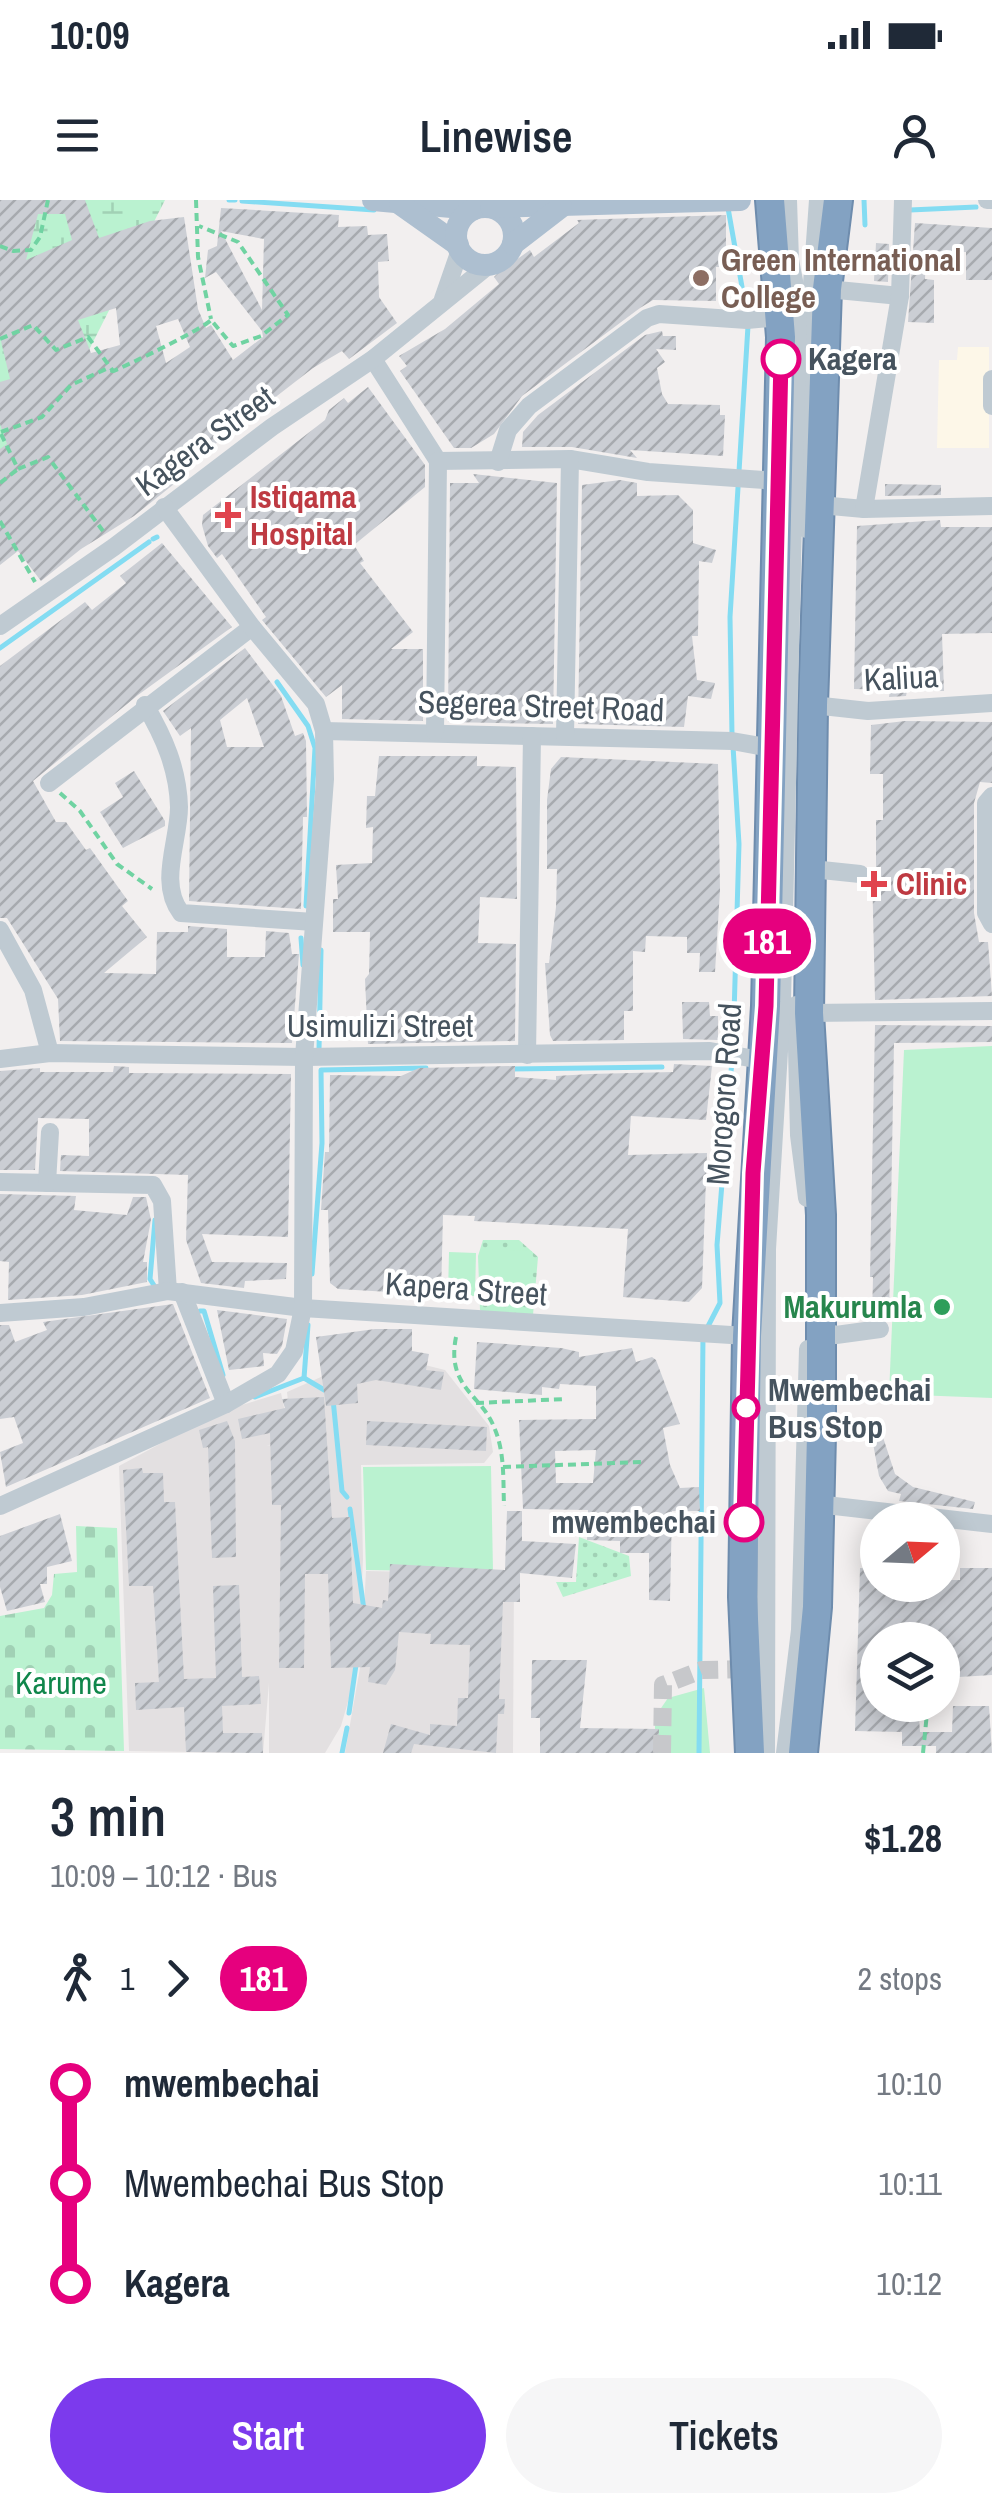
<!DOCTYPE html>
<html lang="en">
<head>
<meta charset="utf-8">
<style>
  :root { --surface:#fff; --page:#f6f6f7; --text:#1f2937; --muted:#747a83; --accent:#7c3aed }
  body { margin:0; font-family:"Archivo Narrow",sans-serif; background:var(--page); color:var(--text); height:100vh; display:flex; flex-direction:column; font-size:38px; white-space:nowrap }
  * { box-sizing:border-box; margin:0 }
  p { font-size:32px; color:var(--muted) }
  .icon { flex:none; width:55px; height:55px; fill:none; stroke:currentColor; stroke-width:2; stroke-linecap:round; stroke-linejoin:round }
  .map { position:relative; height:1553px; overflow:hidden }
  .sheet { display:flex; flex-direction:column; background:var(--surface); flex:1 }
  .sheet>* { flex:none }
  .badge { padding:0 20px; border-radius:32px; font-size:35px; line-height:65px }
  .needle { width:65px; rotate:71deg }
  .buttons { position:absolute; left:860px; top:1302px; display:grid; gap:20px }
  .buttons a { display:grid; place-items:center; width:100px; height:100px; border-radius:50%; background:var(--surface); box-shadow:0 5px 25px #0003; font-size:50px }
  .map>.badge { position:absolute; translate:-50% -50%; box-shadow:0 0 0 5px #fff }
  .legs { display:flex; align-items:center; gap:15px; height:110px; padding:0 50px; font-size:32px }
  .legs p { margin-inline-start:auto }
  .headline { display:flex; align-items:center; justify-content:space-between; height:170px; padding:0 50px }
  h1 { font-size:55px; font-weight:600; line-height:75px }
  .button { display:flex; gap:20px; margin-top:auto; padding:20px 50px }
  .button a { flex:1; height:115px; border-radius:60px; background:var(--accent); color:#fff; font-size:40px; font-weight:600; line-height:115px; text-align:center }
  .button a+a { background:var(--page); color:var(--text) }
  ul { padding:0 50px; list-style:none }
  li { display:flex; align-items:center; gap:35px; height:100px; font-size:38px }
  li i { display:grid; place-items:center; width:15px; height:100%; margin:0 12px; background:currentColor }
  li i::after { content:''; width:25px; height:25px; margin:-12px; border:8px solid; border-radius:50%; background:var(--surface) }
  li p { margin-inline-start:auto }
  li:first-child i { background:linear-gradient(#0000 50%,currentColor 0) }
  li:last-child i { background:linear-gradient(currentColor 50%,#0000 0) }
  .status { display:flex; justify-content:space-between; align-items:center; height:70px; padding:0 50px; background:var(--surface); direction:ltr }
  .status svg { height:28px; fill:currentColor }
  header { display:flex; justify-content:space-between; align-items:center; height:130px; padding:0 50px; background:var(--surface); font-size:45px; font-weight:600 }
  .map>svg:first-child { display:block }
  .commercial { fill:#fdf7e8 }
  .education { fill:#e3e0e1 }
  .grass { fill:url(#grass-dots) }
  .wetland { fill:url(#wetland-marsh) }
  .cemetery { fill:url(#cemetery-stones) }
  .green { fill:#baf2d0 }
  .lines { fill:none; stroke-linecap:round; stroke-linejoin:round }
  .stream { stroke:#84dcf2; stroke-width:5 }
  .building { fill:url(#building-hatch); fill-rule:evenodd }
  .minor-tunnel { stroke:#c7c8cb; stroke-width:18; stroke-dasharray:18 9; stroke-linecap:butt }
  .highway-casing { stroke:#6e8cad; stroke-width:32 }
  .path { stroke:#70d3a2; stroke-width:4; stroke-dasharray:8 5; stroke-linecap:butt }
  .minor { stroke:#bfcad2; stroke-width:18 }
  .major { stroke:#adbfd0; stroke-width:22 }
  .highway { stroke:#83a2c2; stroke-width:28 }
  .line-1-casing { stroke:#fff; stroke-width:22 }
  .line-1 { stroke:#e6007e; stroke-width:15 }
  .education-dot { fill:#8d6e63; stroke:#fff; stroke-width:4 }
  .stop-1-dot { fill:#fff; stroke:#e6007e; stroke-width:5 }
  .health-dot { fill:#e0444e; stroke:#fff; stroke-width:4 }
  .leisure-dot { fill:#2e9e5b; stroke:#fff; stroke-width:4 }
  .labels { text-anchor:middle; stroke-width:8; stroke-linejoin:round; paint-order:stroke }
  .education-label { font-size:32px; font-weight:bold; fill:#785e54; stroke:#fff; text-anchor:start }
  .stop-label { font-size:32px; font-weight:bold; fill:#46535e; stroke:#fff; text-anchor:start }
  .street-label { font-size:32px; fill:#46535e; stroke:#fff }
  .health-label { font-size:32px; font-weight:bold; fill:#be3a42; stroke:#fff; text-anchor:start }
  .leisure-label { font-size:32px; font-weight:bold; fill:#27864d; stroke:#fff; text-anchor:end }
  .park-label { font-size:32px; fill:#10864b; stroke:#fff }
</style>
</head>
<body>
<div class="status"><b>10:09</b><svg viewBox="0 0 49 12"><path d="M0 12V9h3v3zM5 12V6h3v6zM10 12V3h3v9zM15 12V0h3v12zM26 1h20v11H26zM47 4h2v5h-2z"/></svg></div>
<header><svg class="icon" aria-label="menu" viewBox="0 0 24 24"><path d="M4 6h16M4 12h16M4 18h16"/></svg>Linewise<svg class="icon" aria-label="person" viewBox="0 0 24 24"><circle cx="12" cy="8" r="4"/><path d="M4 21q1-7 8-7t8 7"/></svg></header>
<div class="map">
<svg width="992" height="1553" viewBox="0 0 992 1553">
  <defs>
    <pattern id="grass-dots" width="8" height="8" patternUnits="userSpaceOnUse" patternTransform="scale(2.5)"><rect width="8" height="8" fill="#baf2d0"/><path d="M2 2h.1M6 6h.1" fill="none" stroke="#a1d1b5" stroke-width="1.8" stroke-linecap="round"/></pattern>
    <pattern id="wetland-marsh" width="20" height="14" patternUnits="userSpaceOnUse" patternTransform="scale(2.5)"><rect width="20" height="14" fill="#baf2d0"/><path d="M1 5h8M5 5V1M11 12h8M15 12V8" fill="none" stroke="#a1d1b5"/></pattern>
    <pattern id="cemetery-stones" width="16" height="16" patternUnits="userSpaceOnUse" patternTransform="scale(2.5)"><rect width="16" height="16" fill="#baf2d0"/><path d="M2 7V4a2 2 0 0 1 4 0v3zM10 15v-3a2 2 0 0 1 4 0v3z" fill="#a1d1b5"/></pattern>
    <pattern id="building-hatch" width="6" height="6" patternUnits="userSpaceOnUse" patternTransform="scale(2.5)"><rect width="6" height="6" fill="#cbced4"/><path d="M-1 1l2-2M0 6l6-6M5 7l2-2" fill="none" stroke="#a7aaaf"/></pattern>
  </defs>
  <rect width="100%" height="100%" fill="#f2efef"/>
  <polygon class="commercial" points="958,147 989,147 989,248 937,248 939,160 957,160"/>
  <g class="education">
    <polygon points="425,1165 445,1170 489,1226 493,1252 484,1263 361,1265 363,1359 358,1467 341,1526 325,1553 269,1553 269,1483 263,1553 129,1551 119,1266 219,1212 281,1193 290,1236 267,1246 292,1240 287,1192 339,1169"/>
    <polygon points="366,1371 514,1374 513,1553 345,1553 361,1462"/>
  </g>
  <g class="grass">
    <polygon points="483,1040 519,1040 538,1057 533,1115 490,1116 480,1110 478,1056"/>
    <polygon points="579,1337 629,1356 631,1376 563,1397 556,1382 576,1382"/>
  </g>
  <polygon class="wetland" points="0,0 165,0 56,215 0,268"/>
  <polygon class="cemetery" points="76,1326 117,1328 124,1551 0,1549 0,1416 44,1408 52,1395 54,1374 77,1372"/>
  <g class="green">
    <polygon points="992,846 992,1198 889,1194 904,850"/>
    <polygon points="482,1049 532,1051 530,1098 480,1095"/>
    <polygon points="449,1052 476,1053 475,1096 448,1095"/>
    <polygon points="491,1266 493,1372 366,1370 363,1267"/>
    <polygon points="704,1488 710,1553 655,1553 655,1517 668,1498"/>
  </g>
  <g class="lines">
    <g class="stream">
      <polyline points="229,0 235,0"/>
      <polyline points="864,0 865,25"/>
      <polyline points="242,1 374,10"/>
      <polyline points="728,8 747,115"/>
      <polyline points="910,10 976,7"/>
      <polyline points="153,339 157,337"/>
      <polyline points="0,448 149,342"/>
      <polyline points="277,482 308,526 315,548 306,706"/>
      <polyline points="732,535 730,417 748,126"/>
      <polyline points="301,738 303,765"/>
      <polyline points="733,849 739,644 733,546"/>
      <polyline points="319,850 321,750"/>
      <polyline points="511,869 662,867"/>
      <polyline points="312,1074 322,943 321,870 426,868"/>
      <polyline points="155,1087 150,1079 155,1020"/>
      <polyline points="200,1111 204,1111 223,1175"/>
      <polyline points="304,1178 308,1125"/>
      <polyline points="255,1197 304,1178 326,1191"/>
      <polyline points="333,1199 342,1291 347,1297"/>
      <polyline points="350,1309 364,1410"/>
      <polyline points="349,1513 356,1465"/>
      <polyline points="342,1553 347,1528"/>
      <polyline points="699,1553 703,1136 720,1103 717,1045 732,860"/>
    </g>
  </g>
  <g class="building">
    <path d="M 0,0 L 85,0 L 99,38 L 150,21 L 184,17 L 198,109 L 206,128 L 211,125 L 233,160 L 263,137 L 262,131 L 216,72 L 205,78 L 208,50 L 217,46 L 221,8 L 339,15 L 338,27 L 367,26 L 368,35 L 387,34 L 389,61 L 378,62 L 379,97 L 397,123 L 349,159 L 342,151 L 313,168 L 170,279 L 174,284 L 134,316 L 81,349 L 41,381 L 18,351 L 0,365 L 0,249 L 7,244 L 0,224 L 0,182 L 10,179 L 0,137 ZM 38,14 L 65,14 L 72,40 L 26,60 ZM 221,31 L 264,39 L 262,110 L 248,83 ZM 116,108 L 120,145 L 91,153 L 78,120 ZM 178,119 L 190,147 L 166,163 L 156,126 Z"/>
    <polygon points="726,15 726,67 716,67 716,101 653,100 640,108 522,196 494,234 471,248 454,248 400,171 407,166 399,156 445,129 499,84 494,77 498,73 530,50 534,57 579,23 577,20"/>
    <polygon points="915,23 992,28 992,80 966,80 966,52 926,51 925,79 934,80 934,123 908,122"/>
    <polygon points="876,43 889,44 888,82 874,81"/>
    <polygon points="662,131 663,136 676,136 676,150 656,149 665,162 657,168 662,194 668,204 720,205 720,215 725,215 723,256 630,250 637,258 572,247 522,247 523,232 538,215 645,135"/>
    <polygon points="368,187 425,265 425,287 354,345 364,361 360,363 413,432 391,449 423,449 423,521 342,519 342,485 326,497 262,420 266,417 222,354 217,358 208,346 202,325 203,315 325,220 329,210 344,198 348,203"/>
    <polygon points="473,274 557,283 553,524 448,522 450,283 479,283"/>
    <polygon points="620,280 637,283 637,296 678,295 693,310 693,343 716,350 712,363 699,361 698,436 692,436 697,480 715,483 711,499 688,496 684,527 578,524 582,285"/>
    <polygon points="885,284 941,285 941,295 885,296"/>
    <polygon points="940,320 941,327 992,327 992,433 942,434 944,491 907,491 906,496 889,497 890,490 854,489 857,326"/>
    <polygon points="162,343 232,427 138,495 33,581 56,622 66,622 86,650 90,648 128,701 122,706 147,737 104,773 156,774 157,732 188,732 188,726 227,729 227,757 265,757 266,731 289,733 292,754 299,754 292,843 60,841 58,799 7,718 0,718 0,466 85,402 92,410 126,383 120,376"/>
    <path d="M 245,448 L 281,496 L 295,536 L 303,533 L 306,541 L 307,617 L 303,617 L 301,709 L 189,701 L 191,528 L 180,536 L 163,511 ZM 247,498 L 264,547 L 227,547 L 220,520 Z"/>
    <polygon points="905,521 992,522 992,583 980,582 974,603 974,713 979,742 988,742 992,796 875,800 872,668 876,668 876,620 883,620 883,574 870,574 871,525"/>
    <polygon points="379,556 477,556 477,566 516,567 517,699 480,697 478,743 516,744 515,841 368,844 365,779 369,774 370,732 333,732 333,699 338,699 336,665 372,663 373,627 366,628 367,596 375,596"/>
    <polygon points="561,557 718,564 720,690 715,772 699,772 700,753 687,753 687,737 646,736 645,752 633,751 633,811 624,811 624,840 553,841 550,835 545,763 549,763 556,707 557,669 547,669 547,600 551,569"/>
    <polygon points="134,571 165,621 165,626 123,648 100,612 123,597 115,583"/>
    <polygon points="682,802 709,802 710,816 718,816 718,840 683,839"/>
    <polygon points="875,825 992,826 992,842 894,843 889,1120 872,1117 873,1077 870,1077"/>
    <polygon points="674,864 712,866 706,920 631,916 628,955 707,953 702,1088 689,1102 623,1097 628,1029 474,1021 475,1016 443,1015 441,1095 338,1089 330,1083 328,1010 321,1010 325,952 329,952 330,875 401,876 419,868 515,866 515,877 556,880 556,876 590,874 673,872"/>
    <polygon points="114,866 129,867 129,873 291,874 288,1037 202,1034 212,1062 287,1063 286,1079 245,1081 244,1088 201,1083 186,1040 188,975 60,971 61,955 89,956 89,919 38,918 35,970 0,970 0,871 40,868 40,872 113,872"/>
    <polygon points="0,994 76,996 74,1010 127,1015 133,997 146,997 151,1020 143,1062 147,1062 147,1082 82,1095 8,1100 9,1062 0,1061"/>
    <polygon points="173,1104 210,1198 6,1287 0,1252 23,1243 14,1217 0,1219 0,1125 9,1125 15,1142 47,1130 43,1122"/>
    <polygon points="217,1110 287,1119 282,1146 277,1154 263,1153 264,1166 229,1170"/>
    <polygon points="375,1129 412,1129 412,1151 429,1154 426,1170 444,1172 441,1190 376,1180 357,1184 358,1203 326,1206 316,1137"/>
    <path d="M 477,1142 L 561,1148 L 579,1152 L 579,1157 L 632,1148 L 636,1162 L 652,1157 L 656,1160 L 680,1224 L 663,1228 L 670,1265 L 680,1288 L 699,1287 L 700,1311 L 672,1311 L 670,1401 L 649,1400 L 649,1353 L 620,1353 L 620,1341 L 587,1340 L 588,1310 L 523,1309 L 519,1220 L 596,1219 L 596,1186 L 560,1184 L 559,1189 L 542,1187 L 542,1195 L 474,1189 ZM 596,1250 L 593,1283 L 556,1283 L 555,1251 Z"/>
    <polygon points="324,1197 332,1318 350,1317 353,1403 382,1408 383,1400 388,1401 390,1364 505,1370 507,1311 522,1311 522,1341 576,1344 572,1378 520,1373 520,1402 503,1402 499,1499 505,1499 504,1514 498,1514 496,1553 414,1544 411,1553 383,1553 391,1524 430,1535 430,1524 457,1526 458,1498 468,1498 470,1445 430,1444 431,1434 399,1432 395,1470 386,1485 368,1482 370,1467 331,1468 328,1374 305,1374 304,1468 279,1468 281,1305 272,1305 270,1233 242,1239 238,1219 285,1208 282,1199"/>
    <polygon points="227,1221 235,1241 236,1357 212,1358 208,1247 203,1248 199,1230"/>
    <polygon points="367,1221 487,1227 486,1251 366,1245"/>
    <polygon points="879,1225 895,1274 913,1287 975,1302 973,1309 899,1301 901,1294 888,1291 879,1276 870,1227"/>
    <polygon points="142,1268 143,1273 163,1273 164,1302 175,1302 184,1479 216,1478 213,1386 239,1385 242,1477 259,1476 261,1504 222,1506 223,1533 262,1533 263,1553 186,1552 184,1507 136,1510 135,1483 159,1482 153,1386 129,1386 123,1270"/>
    <polygon points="60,1314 72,1361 47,1367 47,1384 40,1384 45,1402 7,1411 0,1387 0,1336"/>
    <polygon points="860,1368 878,1369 878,1385 942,1385 942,1380 960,1380 960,1368 992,1368 992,1475 942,1478 942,1440 878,1440 878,1505 918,1505 920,1532 952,1532 953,1506 989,1506 992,1553 936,1553 936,1546 902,1546 902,1532 855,1531"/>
    <polygon points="532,1460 587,1460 580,1528 659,1529 658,1553 540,1553 540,1518 531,1518"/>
  </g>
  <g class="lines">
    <polyline class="minor-tunnel" points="662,1553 663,1485 702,1470 746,1469"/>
    <defs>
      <g id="highway">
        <polyline points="750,1553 743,1397 747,1136 766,806 781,137 770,0"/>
        <polyline points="803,1553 817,1407 821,1234 821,1015 809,813 813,505 827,89 838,0"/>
      </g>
    </defs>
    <use href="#highway" class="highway-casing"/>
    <g class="path">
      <polyline points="196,0 198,57 211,119"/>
      <polyline points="0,46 13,51 31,50 40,37 48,0"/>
      <polyline points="0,139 33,125 56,150 88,137 113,171"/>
      <path d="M 1,232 L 42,217 L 71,185 L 106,169 L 113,171 C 127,166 206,127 211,120 L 233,146 L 261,136 L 288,115 L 238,42 L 199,26"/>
      <polyline points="1,234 18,269 48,257 103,331"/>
      <polyline points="0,283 18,269"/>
      <polyline points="0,321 35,382"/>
      <polyline points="60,593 80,611 117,664 152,689"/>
      <path d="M 456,1137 C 446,1187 481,1194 494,1227 C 505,1252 503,1280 504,1306"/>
      <polyline points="476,1203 565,1199"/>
      <polyline points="503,1267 643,1262"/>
      <polyline points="923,1553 927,1513"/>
    </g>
    <g class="minor">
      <polyline points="987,0 992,0"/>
      <polyline points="827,89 900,96"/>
      <polyline points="443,99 460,50"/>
      <polyline points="373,159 438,261"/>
      <polyline points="992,179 992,206"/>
      <polyline points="438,261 570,259 648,272 778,281"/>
      <polyline points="498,262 508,230 529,206 647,118 659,114 747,120 779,117"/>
      <polyline points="820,305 864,309 992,306"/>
      <polyline points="864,309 900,96 903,0"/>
      <polyline points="806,329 810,112 818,0"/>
      <polyline points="0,426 114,347 272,227 373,159 489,65"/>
      <path d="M 145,505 C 164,537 178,569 179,607 C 179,641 158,683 181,713 L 314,722"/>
      <polyline points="813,505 868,511 992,503"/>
      <polyline points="324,531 732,541 771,548"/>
      <polyline points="435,532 438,261"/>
      <polyline points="565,536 570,259"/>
      <polyline points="49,583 252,427"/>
      <polyline points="992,596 986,603 986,713 992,724"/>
      <polyline points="812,669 860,674"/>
      <polyline points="0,730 33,790 50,853"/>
      <polyline points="796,805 799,935 807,998"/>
      <polyline points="809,813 992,811"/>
      <polyline points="527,855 532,536"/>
      <polyline points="0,859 50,853 304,857 710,851 761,860"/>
      <polyline points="0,982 153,985 162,1001 168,1091"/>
      <polyline points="47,983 50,932"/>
      <polyline points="182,1092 226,1204"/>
      <polyline points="0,1113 84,1107 168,1091 303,1108 747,1136"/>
      <polyline points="821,1131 836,1135 880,1129"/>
      <polyline points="817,1304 992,1324"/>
      <polyline points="0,1306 226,1204 278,1174 294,1151 303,1108 304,857 325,579 324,531 316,504 252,427 164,307"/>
      <polyline points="766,1553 767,1049 782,802 798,102 790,60 788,0"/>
      <polyline points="785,1553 800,1430 808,1149"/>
    </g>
    <g class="major">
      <polyline points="373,0 474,9"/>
      <polyline points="400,4 458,45"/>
      <circle cx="485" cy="36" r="29"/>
      <polyline points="491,7 740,0"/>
      <polyline points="513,44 561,7"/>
    </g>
    <use href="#highway" class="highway"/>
  </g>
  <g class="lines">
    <defs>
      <polyline id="line-1" points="744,1322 753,973 766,806 781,159"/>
    </defs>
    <use href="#line-1" class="line-1-casing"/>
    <use href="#line-1" class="line-1"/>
  </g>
  <circle class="education-dot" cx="701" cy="78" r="10"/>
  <g class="stop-1-dot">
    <circle cx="781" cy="159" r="18"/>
    <circle cx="746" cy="1208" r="12"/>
    <circle cx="744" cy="1322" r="18"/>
  </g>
  <g class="health-dot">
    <path d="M223 300h10v10h10v10h-10v10h-10v-10h-10v-10h10z"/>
    <path d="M869 669h10v10h10v10h-10v10h-10v-10h-10v-10h10z"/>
  </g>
  <circle class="leisure-dot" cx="942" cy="1107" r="10"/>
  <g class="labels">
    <g class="education-label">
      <text x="721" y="71">Green International<tspan x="721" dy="37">College</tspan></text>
    </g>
    <g class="stop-label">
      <text x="808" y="170">Kagera</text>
      <text x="768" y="1201">Mwembechai<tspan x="768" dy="37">Bus Stop</tspan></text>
      <text x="716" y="1333" text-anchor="end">mwembechai</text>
    </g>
    <g class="street-label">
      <text transform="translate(205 241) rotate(-36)" y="11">Kagera Street</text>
      <text transform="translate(901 478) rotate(-3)" y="11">Kaliua</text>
      <text transform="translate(541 506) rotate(2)" y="11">Segerea Street Road</text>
      <text x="380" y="837">Usimulizi Street</text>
      <text transform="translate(724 894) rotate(-86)" y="11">Morogoro Road</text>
      <text transform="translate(466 1089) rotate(4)" y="11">Kapera Street</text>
    </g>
    <g class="health-label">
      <text x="250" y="308">Istiqama<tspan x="250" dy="37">Hospital</tspan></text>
      <text x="896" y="695">Clinic</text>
    </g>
    <g class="leisure-label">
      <text x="922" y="1118">Makurumla</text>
    </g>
    <g class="park-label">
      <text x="61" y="1494">Karume</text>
    </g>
  </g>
</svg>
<div class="buttons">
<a><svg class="needle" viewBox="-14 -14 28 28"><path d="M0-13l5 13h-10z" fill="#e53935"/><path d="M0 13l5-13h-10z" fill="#747a83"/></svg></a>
<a><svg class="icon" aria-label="layers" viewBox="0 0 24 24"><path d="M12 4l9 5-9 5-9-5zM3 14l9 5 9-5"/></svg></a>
</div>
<b class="badge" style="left:767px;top:741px;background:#e6007e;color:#fff">181</b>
</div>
<section class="sheet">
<div class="headline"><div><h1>3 min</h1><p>10:09 – 10:12 · Bus</p></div><b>$1.28</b></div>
<div class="legs"><svg class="icon" aria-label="walk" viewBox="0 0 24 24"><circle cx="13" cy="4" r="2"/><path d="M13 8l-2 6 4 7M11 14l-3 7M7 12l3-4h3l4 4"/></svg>1<svg class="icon" aria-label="forward" viewBox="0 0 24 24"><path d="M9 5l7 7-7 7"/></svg><b class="badge" style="background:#e6007e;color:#fff">181</b><p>2 stops</p></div>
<ul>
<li><i style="color:#e6007e"></i><b>mwembechai</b><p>10:10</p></li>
<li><i style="color:#e6007e"></i><span>Mwembechai Bus Stop</span><p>10:11</p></li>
<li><i style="color:#e6007e"></i><b>Kagera</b><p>10:12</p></li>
</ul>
<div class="button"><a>Start</a><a>Tickets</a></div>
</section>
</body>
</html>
